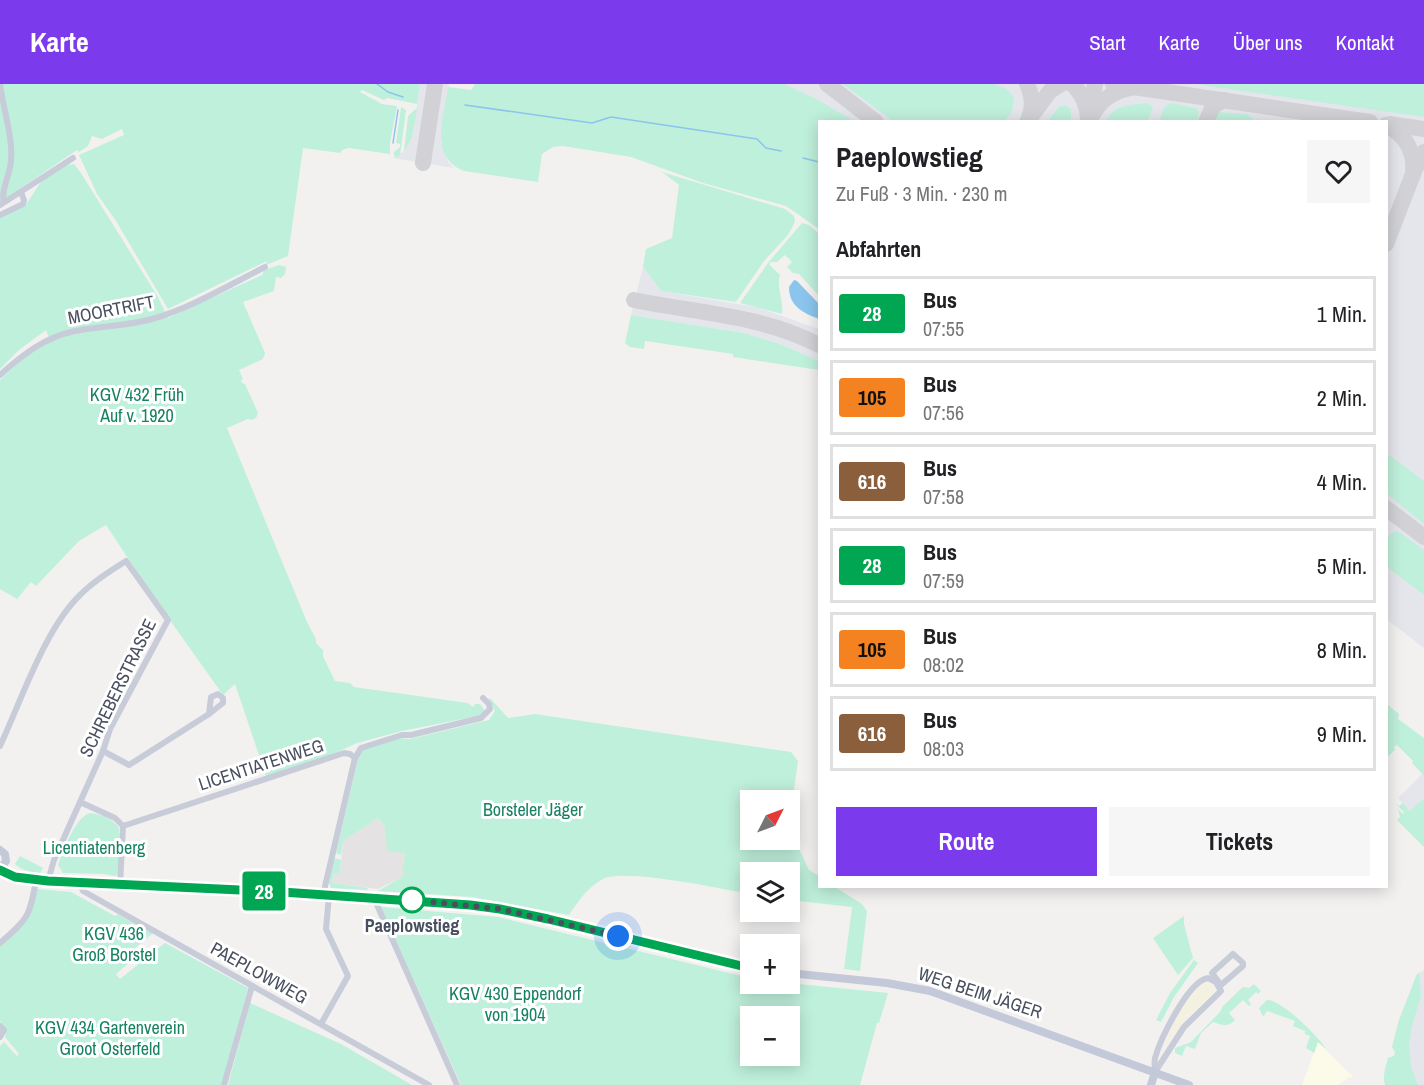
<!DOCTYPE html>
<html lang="de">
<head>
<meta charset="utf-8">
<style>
  :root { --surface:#fff; --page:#f6f6f6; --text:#202124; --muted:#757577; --line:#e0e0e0; --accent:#7c3aed }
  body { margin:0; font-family:"Archivo Narrow",sans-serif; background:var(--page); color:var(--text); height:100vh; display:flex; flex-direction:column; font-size:22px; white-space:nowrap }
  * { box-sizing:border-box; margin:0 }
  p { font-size:20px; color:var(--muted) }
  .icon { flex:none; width:33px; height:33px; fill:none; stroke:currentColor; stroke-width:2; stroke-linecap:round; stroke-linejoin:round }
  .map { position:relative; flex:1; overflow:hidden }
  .drawer { position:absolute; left:818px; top:36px; width:570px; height:768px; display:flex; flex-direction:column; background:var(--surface); border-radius:0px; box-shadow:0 3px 15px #0003 }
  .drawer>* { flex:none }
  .badge { padding:0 12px; border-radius:4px; font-size:21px; line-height:39px }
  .needle { width:39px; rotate:48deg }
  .tools { position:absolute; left:740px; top:706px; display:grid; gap:12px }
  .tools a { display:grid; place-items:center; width:60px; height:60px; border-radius:0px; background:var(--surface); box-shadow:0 3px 15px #0003; font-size:30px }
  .you { position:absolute; width:30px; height:30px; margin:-15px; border:4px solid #fff; border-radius:50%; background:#1a73e8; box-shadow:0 0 0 9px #1a73e833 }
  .map>.badge { position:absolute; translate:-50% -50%; box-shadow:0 0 0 3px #fff }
  h2 { padding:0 18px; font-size:22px; line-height:54px }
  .round { display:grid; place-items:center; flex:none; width:63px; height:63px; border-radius:0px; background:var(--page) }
  .summary { display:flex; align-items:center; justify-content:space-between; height:102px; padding:0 18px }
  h1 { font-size:28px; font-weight:700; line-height:45px }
  .cta { display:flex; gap:12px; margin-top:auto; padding:12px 18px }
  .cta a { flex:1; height:69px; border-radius:0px; background:var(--accent); color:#fff; font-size:24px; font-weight:700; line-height:69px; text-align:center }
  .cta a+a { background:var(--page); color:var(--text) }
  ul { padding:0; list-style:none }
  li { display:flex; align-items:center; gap:18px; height:75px; margin:0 12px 9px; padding:0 6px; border:3px solid var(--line); border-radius:0px }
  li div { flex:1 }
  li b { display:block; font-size:22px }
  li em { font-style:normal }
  li .badge { min-width:66px; font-weight:700; text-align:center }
  header { display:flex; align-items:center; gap:36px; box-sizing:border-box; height:84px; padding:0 30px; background:var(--accent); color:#fff }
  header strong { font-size:28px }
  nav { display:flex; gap:33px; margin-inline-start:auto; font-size:21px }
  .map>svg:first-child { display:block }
  .commercial { fill:#fcfbea }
  .education { fill:#e4e2e2 }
  .airport { fill:#e5e6eb }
  .green { fill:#bff0dc; fill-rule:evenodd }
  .sand { fill:#f4f1e1 }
  .water { fill:#8bc5ed }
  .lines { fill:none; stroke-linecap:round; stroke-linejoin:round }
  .stream { stroke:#8bc5ed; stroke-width:1.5 }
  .taxiway { stroke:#d2d2d6; stroke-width:16 }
  .street { stroke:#c7ccd8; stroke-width:6 }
  .secondary { stroke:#c3c9d9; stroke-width:8 }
  .line-casing { stroke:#fff; stroke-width:14 }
  .line { stroke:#00a651; stroke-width:9 }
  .walk { stroke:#484f5e; stroke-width:6; stroke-dasharray:0 10.8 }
  .stop-dot { fill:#fff; stroke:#00a651; stroke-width:3 }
  .labels { text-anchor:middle; stroke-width:6; stroke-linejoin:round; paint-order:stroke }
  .street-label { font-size:18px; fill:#484f5e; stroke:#fff }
  .park-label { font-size:18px; fill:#168262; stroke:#fff }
  .stop-label { font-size:18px; font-weight:bold; fill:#484f5e; stroke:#fff }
</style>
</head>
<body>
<header>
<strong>Karte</strong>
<nav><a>Start</a><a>Karte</a><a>Über uns</a><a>Kontakt</a></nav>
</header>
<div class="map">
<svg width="1424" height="1001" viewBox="0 0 1424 1001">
  <rect width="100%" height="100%" fill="#f3f1f0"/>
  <polygon class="commercial" points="1318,958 1354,994 1349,993 1338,1001 1302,1001"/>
  <polygon class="education" points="378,734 405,771 402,785 406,788 400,794 378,805 332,799 334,789 340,790 343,757"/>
  <g class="airport">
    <polygon points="420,0 449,0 441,58 448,78 454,84 393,74 404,67 412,54"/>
    <polygon points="475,0 1424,0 1424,564 1386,535 1386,38 819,38 819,133"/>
    <polygon points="643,183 661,207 756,223 819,245 819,277 780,260 744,249 631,231"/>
    <polygon points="1422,690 1424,692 1424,714 1410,727 1398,714"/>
    <polygon points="1424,886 1424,1001 1395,1001 1385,992 1388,974 1394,972 1395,968 1392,963 1399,936 1417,890"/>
  </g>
  <g class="green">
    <polygon points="0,0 420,0 417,20 387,14 384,16 362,6 360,8 382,20 397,22 390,59 390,70 349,64 342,66 340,69 303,64 288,172 266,181 267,177 168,225 116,137 97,110 79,71 124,51 122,45 102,55 92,52 88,62 79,68 77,66 0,118"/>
    <path d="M 475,0 L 784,0 L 818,16 L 854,37 L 819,38 L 819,145 L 786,122 L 703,99 L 631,73 L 563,62 L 553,63 L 542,70 L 538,98 L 464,87 C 428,73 444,33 448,3 L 471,6 Z"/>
    <path d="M 843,0 L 994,0 C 1017,7 1019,19 1005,37 L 893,37 Z"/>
    <polygon points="1198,0 1424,0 1424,33 1208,2"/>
    <path d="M 1147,19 L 1153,23 L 1148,37 L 1106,37 C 1115,20 1130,21 1147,19 Z"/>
    <polygon points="1171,19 1196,24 1199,28 1197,37 1159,37 1164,24"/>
    <polygon points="1065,21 1071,25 1071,37 1048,37 1059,23"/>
    <polygon points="401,23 406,26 400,71 396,73 394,72 394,68 400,63 400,60 396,59"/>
    <polygon points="417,24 412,54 404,67 408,32"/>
    <polygon points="1219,28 1246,30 1252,33 1253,37 1213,37"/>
    <polygon points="74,80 81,89 158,213 168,234 262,191 264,186 279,181 286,183 285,190 281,194 276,193 274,207 243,218 265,269 263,275 239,286 243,295 241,296 242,299 245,300 258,329 256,334 251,336 248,335 227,344 307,538 316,555 316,559 323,566 323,572 335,597 350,599 354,603 468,619 473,623 475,620 480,620 485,627 483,631 402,647 357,659 333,670 266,692 235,600 223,611 157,518 106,441 79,457 36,502 31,498 17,515 0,505 0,296 22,275 50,257 46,246 19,266 0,285 0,134 25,122 42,96 66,81"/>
    <polygon points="662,88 785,125 794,132 795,138 788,151 764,177 736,218 661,207 643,183 646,165 672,154 679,101"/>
    <path d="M 802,139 L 809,141 L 819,150 L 819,212 L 799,190 L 793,189 L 787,183 L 792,178 L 785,171 L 777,178 L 771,178 L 769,180 L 780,191 C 776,204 784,217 782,230 L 740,219 L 768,179 Z"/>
    <polygon points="631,231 744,249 780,260 819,277 819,286 733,273 733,270 645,257 644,265 630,263 625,259"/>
    <polygon points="1386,369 1424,397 1424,440 1386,409"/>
    <polygon points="1398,447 1424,466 1424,511 1386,482 1386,454 1393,448"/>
    <path d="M 490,614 L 508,634 L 535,630 L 791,668 L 798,677 L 789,742 L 789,717 L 750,717 L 750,756 L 789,756 L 789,743 L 809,786 L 819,792 L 819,802 L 835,803 L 862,820 L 867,827 L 860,887 L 844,885 L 852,823 L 789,816 L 789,789 L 750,789 L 750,810 C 721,805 625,784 603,795 C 587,804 579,816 569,831 L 472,813 L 378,807 L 400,794 L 405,788 L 402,785 L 405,771 L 404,769 L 387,767 L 385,743 L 378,734 L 343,757 L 341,771 L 336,769 L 360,666 L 398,654 L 410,655 L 489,636 L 495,627 L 489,615 Z"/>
    <polygon points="1386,616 1388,621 1399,630 1398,635 1424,654 1424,692 1412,679 1413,677 1397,661 1394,663 1395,666 1386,674"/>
    <polygon points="1424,714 1424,763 1397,736 1400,733 1398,725 1403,730 1404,728 1394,718 1399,722 1403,719 1410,727"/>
    <path d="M 90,729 C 101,730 113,735 119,744 L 119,787 L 116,792 L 104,790 L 63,789 L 58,781 C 63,767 75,733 90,729 Z"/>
    <path d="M 20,772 L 43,784 L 40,789 C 31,788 22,787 15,780 Z"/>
    <polygon points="334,774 341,776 340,790 334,789 332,799 368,804 367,806 331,804 329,799"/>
    <path d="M 37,805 L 71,808 L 115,832 L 118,830 L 153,849 L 134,865 L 138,871 L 116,890 L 120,895 L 165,859 L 248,904 L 222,1001 L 0,1001 L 0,962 L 4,958 L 17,972 L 19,970 L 5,953 L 6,947 L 0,937 L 0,862 C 22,843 32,835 37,805 Z"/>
    <path d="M 381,823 L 498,833 L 750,894 L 750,900 L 789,899 L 888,909 L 879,939 L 877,939 L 860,1001 L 461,1001 ZM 750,933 L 789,933 L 789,972 L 750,972 Z"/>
    <polygon points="1184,832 1184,840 1193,874 1178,891 1153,854"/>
    <polygon points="1194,876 1198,879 1174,913 1161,938 1156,936 1170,909"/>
    <path d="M 1419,889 L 1421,912 L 1412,942 L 1409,960 L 1411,983 L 1418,1001 L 1385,1001 C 1382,992 1386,982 1388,974 L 1394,972 L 1395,968 L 1392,963 L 1399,936 L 1417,890 Z"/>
    <path d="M 1254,900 L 1261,907 L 1258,910 L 1256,908 L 1248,916 L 1251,920 L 1249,922 L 1243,916 L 1229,929 L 1235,936 C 1227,944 1223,941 1213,938 L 1201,949 L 1195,965 L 1186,962 L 1182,972 L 1175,969 L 1175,964 L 1191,958 L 1220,928 L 1223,922 L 1243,903 L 1249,904 Z"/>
    <path d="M 1267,916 C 1281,915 1319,953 1327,966 L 1318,958 L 1314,969 L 1306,964 L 1310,952 L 1305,950 L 1305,947 L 1293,942 L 1295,937 L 1267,927 L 1264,932 L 1262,931 L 1259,924 Z"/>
    <polygon points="250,919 341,960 412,1001 228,1001"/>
  </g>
  <path class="sand" d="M 1207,898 L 1213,904 L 1212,910 L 1187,933 L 1165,963 C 1167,949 1192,903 1207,898 Z"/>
  <path class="water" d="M 794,196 L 797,197 L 819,220 L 819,235 C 803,229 789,222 789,203 Z"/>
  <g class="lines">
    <g class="stream">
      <polyline points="377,0 388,8 403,13"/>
      <polyline points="465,21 592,39 611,33 757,55 766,64 781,67"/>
      <polyline points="393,59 398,26"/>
      <polyline points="803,74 819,78"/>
    </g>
    <g class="taxiway">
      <polyline points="827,0 876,38"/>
      <path d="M 1027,0 C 1032,11 1034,22 1029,33"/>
      <path d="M 1072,0 C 1083,10 1088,22 1088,38"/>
      <polyline points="1113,0 1370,38"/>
      <polyline points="1090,29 1095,0"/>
      <polyline points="1027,38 1050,7 1061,0"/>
      <path d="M 1089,38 C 1097,19 1110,8 1131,4"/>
      <polyline points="1206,38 1213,22 1224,16"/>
      <polyline points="1390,40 1424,45"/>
      <path d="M 1386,41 C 1405,50 1415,67 1413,88"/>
      <polyline points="423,79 435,0"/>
      <polyline points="1386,160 1415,85 1424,68"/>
      <path d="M 634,216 C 697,229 761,231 819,261"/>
      <polyline points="1386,424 1424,453"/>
    </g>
    <g class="street">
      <path d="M 0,0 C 3,24 13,53 11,76 C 11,89 0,107 4,118"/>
      <polyline points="0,121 73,74"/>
      <polyline points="0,131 23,120 24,116 21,108"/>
      <path d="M 0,291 C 22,271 45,253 75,247 C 100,242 127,242 152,235 C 189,225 231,200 265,183"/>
      <polygon points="218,610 223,614 223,619 209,630 211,613"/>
      <path d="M 0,662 C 21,617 45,544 81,510 C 94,497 110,487 126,477 L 168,536 L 110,645 L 103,667 L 80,718"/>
      <polyline points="103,667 129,681 209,630"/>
      <polyline points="123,742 344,669 350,670 355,674"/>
      <polyline points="48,797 54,776 80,718 115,734 123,742 120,801"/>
      <polyline points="80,799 83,807 429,1001"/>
      <polyline points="323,811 355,674 361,664 402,651 411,651 481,634 490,625 489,620 483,614"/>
      <polyline points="374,814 457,1001"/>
      <path d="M 0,859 C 28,835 30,832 36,796"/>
      <polygon points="1233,870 1243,879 1243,882 1221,901 1212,889"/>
      <path d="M 1208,894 L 1216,898 L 1221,907 L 1184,943 L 1155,988 C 1155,984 1154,979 1155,974 C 1160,956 1188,897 1208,894 Z"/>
      <polyline points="321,940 348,892 326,845 329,811"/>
      <polyline points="0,942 4,946 0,953"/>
      <polyline points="224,1001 252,902"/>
    </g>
    <g class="secondary">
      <polyline points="0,766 5,770 6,777 0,786"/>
      <polyline points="0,786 15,793 48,797 282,808 470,821 548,835 750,884"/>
      <polyline points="789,889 887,899 930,907 1189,1001"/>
      <polyline points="1151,1001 1155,988"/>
    </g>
  </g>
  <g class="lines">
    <defs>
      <polyline id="line" points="0,786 15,793 48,797 282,808 470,821 500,825 548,835 750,884"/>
    </defs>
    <use href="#line" class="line-casing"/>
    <use href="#line" class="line"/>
    <polyline class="walk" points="412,816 500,825 618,852"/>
  </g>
  <circle class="stop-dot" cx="412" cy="816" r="12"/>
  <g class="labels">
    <g class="street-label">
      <text transform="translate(111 226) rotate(-11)" y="6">MOORTRIFT</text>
      <text transform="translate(118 604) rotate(-64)" y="6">SCHREBERSTRASSE</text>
      <text transform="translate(261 681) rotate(-18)" y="6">LICENTIATENWEG</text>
      <text transform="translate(259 889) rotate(29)" y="6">PAEPLOWWEG</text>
      <text transform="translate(980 909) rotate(18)" y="6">WEG BEIM JÄGER</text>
    </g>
    <g class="park-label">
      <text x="137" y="317">KGV 432 Früh<tspan x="137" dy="21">Auf v. 1920</tspan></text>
      <text x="533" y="732">Borsteler Jäger</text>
      <text x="94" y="770">Licentiatenberg</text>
      <text x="114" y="856">KGV 436<tspan x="114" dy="21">Groß Borstel</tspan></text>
      <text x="515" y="916">KGV 430 Eppendorf<tspan x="515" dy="21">von 1904</tspan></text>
      <text x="110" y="950">KGV 434 Gartenverein<tspan x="110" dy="21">Groot Osterfeld</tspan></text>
    </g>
    <g class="stop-label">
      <text x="412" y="848">Paeplowstieg</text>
    </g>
  </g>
</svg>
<div class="tools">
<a><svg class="needle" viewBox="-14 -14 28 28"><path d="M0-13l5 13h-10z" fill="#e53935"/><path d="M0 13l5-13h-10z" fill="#757577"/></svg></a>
<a><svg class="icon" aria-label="layers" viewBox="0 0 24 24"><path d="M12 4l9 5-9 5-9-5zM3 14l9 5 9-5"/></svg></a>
<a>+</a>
<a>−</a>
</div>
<div class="you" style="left:618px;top:852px"></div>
<b class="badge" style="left:264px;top:807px;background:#00a651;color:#fff">28</b>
<section class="drawer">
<div class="summary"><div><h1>Paeplowstieg</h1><p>Zu Fuß · 3 Min. · 230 m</p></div><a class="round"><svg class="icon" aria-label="heart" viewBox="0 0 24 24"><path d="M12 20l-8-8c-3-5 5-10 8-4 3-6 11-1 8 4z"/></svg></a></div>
<h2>Abfahrten</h2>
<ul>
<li><span class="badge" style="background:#00a651;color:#fff">28</span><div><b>Bus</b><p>07:55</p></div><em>1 Min.</em></li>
<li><span class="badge" style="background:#f58220;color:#111">105</span><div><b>Bus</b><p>07:56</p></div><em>2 Min.</em></li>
<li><span class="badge" style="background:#8b5e3c;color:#fff">616</span><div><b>Bus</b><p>07:58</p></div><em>4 Min.</em></li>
<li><span class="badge" style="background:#00a651;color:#fff">28</span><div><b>Bus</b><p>07:59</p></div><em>5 Min.</em></li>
<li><span class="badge" style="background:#f58220;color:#111">105</span><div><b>Bus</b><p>08:02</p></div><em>8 Min.</em></li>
<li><span class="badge" style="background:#8b5e3c;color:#fff">616</span><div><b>Bus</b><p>08:03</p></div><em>9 Min.</em></li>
</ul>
<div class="cta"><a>Route</a><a>Tickets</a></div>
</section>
</div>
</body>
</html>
